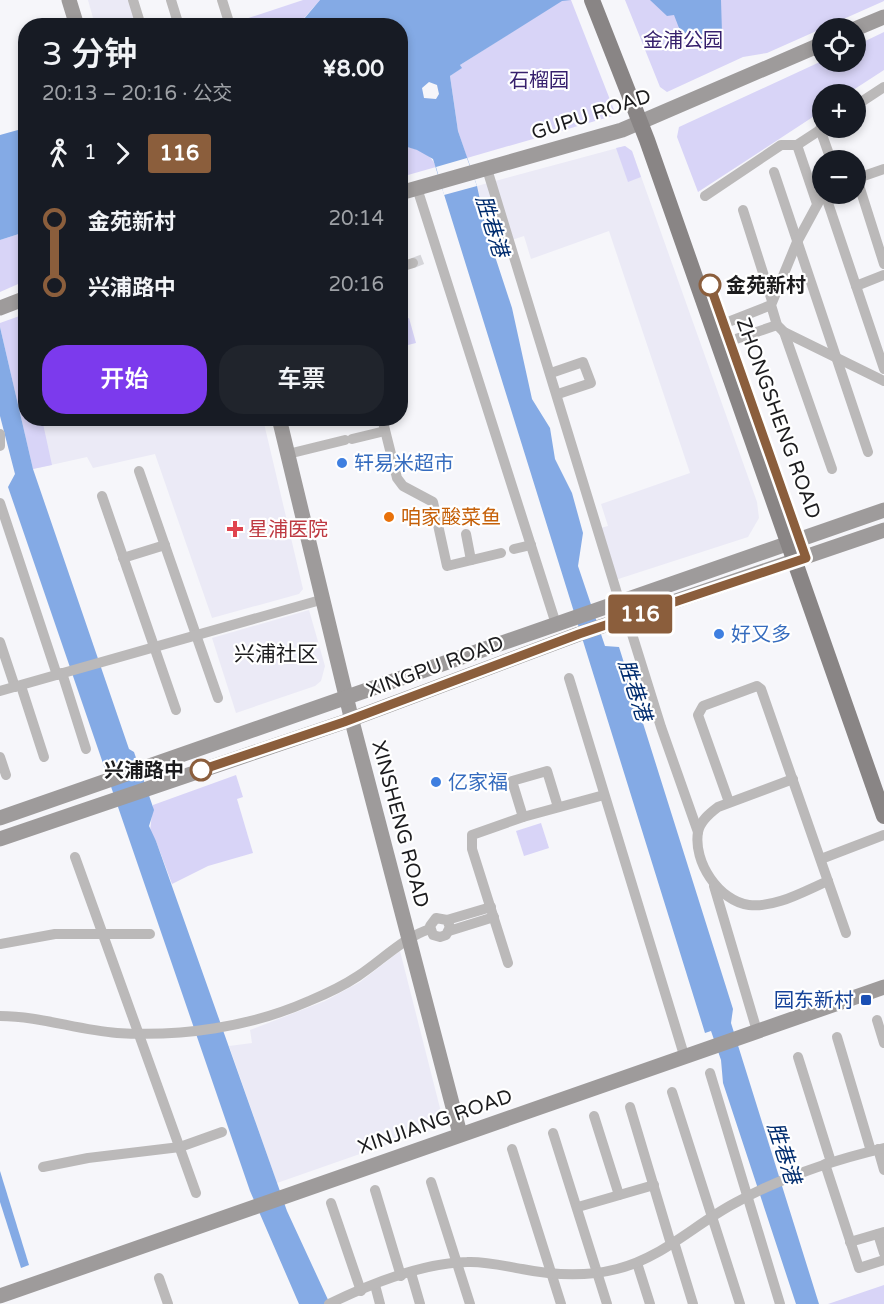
<!DOCTYPE html>
<html lang="zh">
<head>
<meta charset="utf-8">
<style>
  :root { --surface:#171b24; --page:#20242c; --text:#f1f3f6; --muted:#9ea1a6; --accent:#7c3aed }
  body { margin:0; font-family:"Varela Round","Noto Sans SC",sans-serif; background:var(--page); color:var(--text); height:100vh; display:flex; flex-direction:column; font-size:22px; white-space:nowrap }
  * { box-sizing:border-box; margin:0 }
  p { font-size:20px; color:var(--muted) }
  .icon { flex:none; width:33px; height:33px; fill:none; stroke:currentColor; stroke-width:2; stroke-linecap:round; stroke-linejoin:round }
  .map { position:relative; flex:1; overflow:hidden }
  .panel { position:absolute; left:18px; top:18px; width:390px; height:408px; display:flex; flex-direction:column; background:var(--surface); border-radius:24px; box-shadow:0 3px 9px #0003 }
  .panel>* { flex:none }
  .badge { padding:0 12px; border-radius:4px; font-size:21px; line-height:39px }
  .controls { position:absolute; left:812px; top:18px; display:grid; gap:12px }
  .controls a { display:grid; place-items:center; width:54px; height:54px; border-radius:50%; background:var(--surface); box-shadow:0 3px 9px #0003; font-size:30px }
  .map>.badge { position:absolute; translate:-50% -50%; box-shadow:0 0 0 3px #fff }
  .legs { display:flex; align-items:center; gap:9px; height:66px; padding:0 24px; font-size:20px }
  .legs p { margin-inline-start:auto }
  .headline { display:flex; align-items:center; justify-content:space-between; height:102px; padding:0 24px }
  h1 { font-size:33px; font-weight:600; line-height:45px }
  .button { display:flex; gap:12px; margin-top:auto; padding:12px 24px }
  .button a { flex:1; height:69px; border-radius:24px; background:var(--accent); color:#fff; font-size:24px; font-weight:600; line-height:69px; text-align:center }
  .button a+a { background:var(--page); color:var(--text) }
  ul { padding:0 24px; list-style:none }
  li { display:flex; align-items:center; gap:21px; height:66px; font-size:22px }
  li i { display:grid; place-items:center; width:9px; height:100%; margin:0 8px; background:currentColor }
  li i::after { content:''; width:15px; height:15px; margin:-8px; border:4px solid; border-radius:50%; background:var(--surface) }
  li p { margin-inline-start:auto }
  li:first-child i { background:linear-gradient(#0000 50%,currentColor 0) }
  li:last-child i { background:linear-gradient(currentColor 50%,#0000 0) }
  .map>svg:first-child { display:block }
  .built { fill:#ebeaf6 }
  .green { fill:#d8d4f7 }
  .water { fill:#84aae5; fill-rule:evenodd }
  .pier { fill:#f6f6fa }
  .lines { fill:none; stroke-linecap:round; stroke-linejoin:round }
  .street-tunnel { stroke:#d5d5d9; stroke-width:10; stroke-dasharray:10 5; stroke-linecap:butt }
  .street { stroke:#bbb9b9; stroke-width:10 }
  .secondary { stroke:#9e9b9b; stroke-width:15 }
  .primary { stroke:#898585; stroke-width:16 }
  .line-1-casing { stroke:#fff; stroke-width:14 }
  .line-1 { stroke:#8b5e3c; stroke-width:9 }
  .stop-1-dot { fill:#fff; stroke:#8b5e3c; stroke-width:3 }
  .shop-dot { fill:#3f7fe0; stroke:#fff; stroke-width:2 }
  .food-dot { fill:#e8710a; stroke:#fff; stroke-width:2 }
  .health-dot { fill:#e0444e; stroke:#fff; stroke-width:2 }
  .transit-dot { fill:#1a4fb4; stroke:#fff; stroke-width:2 }
  .labels { text-anchor:middle; stroke-width:4.5; stroke-linejoin:round; paint-order:stroke }
  .park-label { font-size:20px; fill:#37216d; stroke:#fff }
  .street-label { font-size:20px; fill:#1c1c1e; stroke:#fff }
  .stop-label { font-size:20px; font-weight:bold; fill:#1c1c1e; stroke:#fff; text-anchor:start }
  .shop-label { font-size:20px; fill:#366cbe; stroke:#fff; text-anchor:start }
  .food-label { font-size:20px; fill:#c56008; stroke:#fff; text-anchor:start }
  .health-label { font-size:20px; fill:#be3a42; stroke:#fff; text-anchor:start }
  .transit-label { font-size:20px; fill:#164399; stroke:#fff; text-anchor:end }
  .water-label { font-size:21px; font-style:italic; fill:#002c6e; stroke:#fff }
  .neighbourhood-label { font-size:21px; fill:#1c1c1e; stroke:#fff }
</style>
</head>
<body>
<div class="map">
<svg width="884" height="1304" viewBox="0 0 884 1304">
  <rect width="100%" height="100%" fill="#f6f6fa"/>
  <g class="built">
    <polygon points="88,0 130,0 137,25 95,25"/>
    <polygon points="625,146 632,151 757,502 759,518 748,537 609,582 593,530 608,526 601,504 690,473 609,231 531,259 524,236 493,246 477,186"/>
    <polygon points="2,334 26,418 263,419 303,589 299,594 212,618 155,454 93,468 87,457 33,469"/>
    <polygon points="309,610 325,666 321,681 315,686 236,713 212,638"/>
    <polygon points="400,951 441,1112 437,1127 277,1183 229,1046 252,1043 250,1030 325,1001 360,982"/>
  </g>
  <g class="green">
    <polygon points="303,0 320,0 298,25 224,26"/>
    <polygon points="562,0 571,0 616,115 467,158 458,131 450,76 461,68 460,65"/>
    <polygon points="625,0 884,0 884,1 767,53 743,57 667,92 660,87"/>
    <polygon points="884,32 884,70 847,94 822,94 822,111 698,192 677,137 679,127 822,61 855,62 855,46"/>
    <path d="M 401,145 C 415,149 431,152 436,167 L 401,177 Z"/>
    <polygon points="625,146 632,151 641,177 628,182 616,148"/>
    <polygon points="25,232 25,281 0,292 0,240"/>
    <polygon points="25,314 26,418 42,419 52,465 33,469 0,327 0,323"/>
    <polygon points="409,318 416,343 404,346 401,320"/>
    <polygon points="236,775 243,797 237,799 253,853 208,866 172,884 156,841 150,831 153,805"/>
    <polygon points="541,823 549,848 524,856 516,831"/>
    <polygon points="884,1285 884,1304 828,1304"/>
  </g>
  <g class="water">
    <path d="M 320,0 L 571,0 L 562,1 L 460,65 L 462,68 L 450,76 L 458,131 L 477,186 L 488,235 L 512,308 L 532,399 L 550,428 L 555,459 L 572,493 L 583,533 L 578,566 L 605,646 L 619,647 L 733,1009 L 731,1023 L 819,1304 L 796,1304 L 723,1083 L 721,1060 L 711,1031 L 705,1033 L 433,159 L 417,150 L 401,145 L 400,26 L 298,26 ZM 429,82 L 437,85 L 439,94 L 436,99 L 424,98 L 422,88 Z"/>
    <polygon points="650,0 721,0 722,33 712,43 701,43 700,39 685,33 679,28 674,15 667,16"/>
    <polygon points="25,128 25,232 0,240 0,135"/>
    <polygon points="0,327 33,469 129,749 134,752 154,810 149,826 156,841 287,1211 330,1304 299,1304 250,1191 8,487 15,474 0,416"/>
    <polygon points="0,1171 29,1265 21,1268 0,1202"/>
  </g>
  <polygon class="pier" points="467,158 477,186 444,195 436,167"/>
  <g class="lines">
    <polyline class="street-tunnel" points="413,263 426,258"/>
    <g class="street">
      <polyline points="133,0 141,26"/>
      <polyline points="171,0 179,26"/>
      <polyline points="222,0 228,19"/>
      <polyline points="855,106 884,87"/>
      <polyline points="820,129 831,160"/>
      <polyline points="797,145 817,204"/>
      <polyline points="487,169 620,603"/>
      <polyline points="774,172 868,452"/>
      <polyline points="855,179 884,169"/>
      <polyline points="857,179 884,264"/>
      <polyline points="417,188 556,624"/>
      <polyline points="823,194 797,242 771,305 777,325 784,332 884,381"/>
      <polyline points="825,194 884,369"/>
      <polyline points="705,196 781,145 797,145 823,128"/>
      <polyline points="743,210 772,301"/>
      <polyline points="400,267 413,263"/>
      <polyline points="856,286 884,275"/>
      <polyline points="771,305 723,324 717,336 730,341 777,325"/>
      <polyline points="784,332 832,469"/>
      <polyline points="551,373 583,362 591,383 558,394"/>
      <polyline points="382,418 397,478 403,486 433,502 447,566 501,553"/>
      <polyline points="0,434 0,446"/>
      <polyline points="352,439 385,431"/>
      <polyline points="288,454 345,440"/>
      <polyline points="139,471 218,698"/>
      <polyline points="102,496 176,710"/>
      <polyline points="0,503 57,675"/>
      <polyline points="466,534 471,560"/>
      <polyline points="514,549 531,545"/>
      <polyline points="123,558 165,545"/>
      <polyline points="627,618 661,727 698,832"/>
      <polyline points="0,642 15,687"/>
      <polyline points="62,673 86,749"/>
      <polyline points="569,678 684,1055"/>
      <polyline points="21,686 44,757"/>
      <polyline points="0,691 324,599"/>
      <polyline points="0,757 6,775"/>
      <path d="M 793,779 L 718,807 C 710,813 700,821 698,832 C 693,862 719,901 749,905 C 776,908 804,891 828,881"/>
      <polyline points="729,802 698,715 703,706 757,686 761,689 846,933"/>
      <polyline points="523,817 512,781 547,771 558,807"/>
      <polyline points="75,857 196,1193"/>
      <polyline points="821,859 884,835"/>
      <polyline points="714,886 757,1031"/>
      <polyline points="447,920 450,927 446,935 440,937 433,935 430,926 436,918 447,920 491,907"/>
      <polyline points="449,931 494,917"/>
      <polyline points="0,944 55,934 150,934"/>
      <polyline points="508,963 472,849 472,835 523,817 604,795"/>
      <path d="M 0,1016 C 40,1016 77,1030 117,1033 C 182,1037 250,1027 309,1001 C 326,994 343,986 358,976 C 381,961 404,937 430,929"/>
      <polyline points="877,1020 884,1043"/>
      <polyline points="837,1037 871,1151"/>
      <polyline points="798,1057 831,1162"/>
      <polyline points="710,1073 780,1304"/>
      <polyline points="672,1092 740,1304"/>
      <polyline points="630,1107 671,1244"/>
      <polyline points="594,1116 619,1195"/>
      <polyline points="553,1133 607,1304"/>
      <polyline points="512,1149 561,1304"/>
      <polyline points="878,1149 884,1170"/>
      <polyline points="825,1164 859,1268 884,1260"/>
      <polyline points="43,1167 88,1158 180,1147 222,1132"/>
      <polyline points="431,1182 470,1304"/>
      <polyline points="375,1190 401,1276"/>
      <polyline points="331,1203 361,1291"/>
      <polyline points="578,1207 654,1185"/>
      <polyline points="878,1234 884,1253"/>
      <polyline points="674,1242 693,1304"/>
      <polyline points="850,1242 884,1232"/>
      <polyline points="637,1263 650,1304"/>
      <polyline points="411,1273 420,1304"/>
      <polyline points="159,1278 168,1304"/>
      <polyline points="375,1285 380,1304"/>
      <path d="M 329,1304 C 370,1284 422,1263 467,1262 C 485,1261 504,1266 522,1269 C 552,1275 586,1277 617,1269 C 662,1258 695,1224 735,1203 C 782,1177 833,1160 884,1148"/>
    </g>
    <g class="secondary">
      <polyline points="69,0 77,26"/>
      <polyline points="855,29 884,17"/>
      <polyline points="400,193 622,130 822,44"/>
      <polyline points="0,308 26,298"/>
      <polyline points="279,418 353,725 460,1134"/>
      <polyline points="0,818 884,510"/>
      <polyline points="0,839 344,722 579,634 884,530"/>
      <polyline points="0,1296 884,987"/>
    </g>
    <polyline class="primary" points="592,0 647,140 884,816"/>
  </g>
  <g class="lines">
    <defs>
      <polyline id="line-1" points="201,770 344,722 579,634 806,558 710,285"/>
    </defs>
    <use href="#line-1" class="line-1-casing"/>
    <use href="#line-1" class="line-1"/>
  </g>
  <g class="stop-1-dot">
    <circle cx="710" cy="285" r="10"/>
    <circle cx="201" cy="770" r="10"/>
  </g>
  <g class="shop-dot">
    <circle cx="342" cy="463" r="6"/>
    <circle cx="719" cy="634" r="6"/>
    <circle cx="436" cy="782" r="6"/>
  </g>
  <circle class="food-dot" cx="389" cy="517" r="6"/>
  <path class="health-dot" d="M232 520h6v6h6v6h-6v6h-6v-6h-6v-6h6z"/>
  <rect class="transit-dot" x="860" y="994" width="12" height="12" rx="3"/>
  <g class="labels">
    <g class="park-label">
      <text x="683" y="47">金浦公园</text>
      <text x="539" y="87">石榴园</text>
    </g>
    <g class="street-label">
      <text transform="translate(591 114) rotate(-18)" y="7">GUPU ROAD</text>
      <text transform="translate(779 418) rotate(70)" y="7">ZHONGSHENG ROAD</text>
      <text transform="translate(435 666) rotate(-20)" y="7">XINGPU ROAD</text>
      <text transform="translate(401 824) rotate(75)" y="7">XINSHENG ROAD</text>
      <text transform="translate(435 1121) rotate(-19)" y="7">XINJIANG ROAD</text>
    </g>
    <g class="stop-label">
      <text x="726" y="292">金苑新村</text>
      <text x="184" y="777" text-anchor="end">兴浦路中</text>
    </g>
    <g class="shop-label">
      <text x="354" y="470">轩易米超市</text>
      <text x="731" y="641">好又多</text>
      <text x="448" y="789">亿家福</text>
    </g>
    <g class="food-label">
      <text x="401" y="524">咱家酸菜鱼</text>
    </g>
    <g class="health-label">
      <text x="248" y="536">星浦医院</text>
    </g>
    <g class="transit-label">
      <text x="854" y="1007">园东新村</text>
    </g>
    <g class="water-label">
      <text transform="translate(492 226) rotate(73)" y="7">胜巷港</text>
      <text transform="translate(635 690) rotate(72)" y="7">胜巷港</text>
      <text transform="translate(784 1153) rotate(72)" y="7">胜巷港</text>
    </g>
    <g class="neighbourhood-label">
      <text x="276" y="661">兴浦社区</text>
    </g>
  </g>
</svg>
<div class="controls">
<a><svg class="icon" aria-label="locate" viewBox="0 0 24 24"><circle cx="12" cy="12" r="6"/><path d="M12 2v4M12 18v4M2 12h4M18 12h4"/></svg></a>
<a>+</a>
<a>−</a>
</div>
<b class="badge" style="left:640px;top:614px;background:#8b5e3c;color:#fff">116</b>
<section class="panel">
<div class="headline"><div><h1>3 分钟</h1><p>20:13 – 20:16 · 公交</p></div><b>¥8.00</b></div>
<div class="legs"><svg class="icon" aria-label="walk" viewBox="0 0 24 24"><circle cx="13" cy="4" r="2"/><path d="M13 8l-2 6 4 7M11 14l-3 7M7 12l3-4h3l4 4"/></svg>1<svg class="icon" aria-label="forward" viewBox="0 0 24 24"><path d="M9 5l7 7-7 7"/></svg><b class="badge" style="background:#8b5e3c;color:#fff">116</b></div>
<ul>
<li><i style="color:#8b5e3c"></i><b>金苑新村</b><p>20:14</p></li>
<li><i style="color:#8b5e3c"></i><b>兴浦路中</b><p>20:16</p></li>
</ul>
<div class="button"><a>开始</a><a>车票</a></div>
</section>
</div>
</body>
</html>
